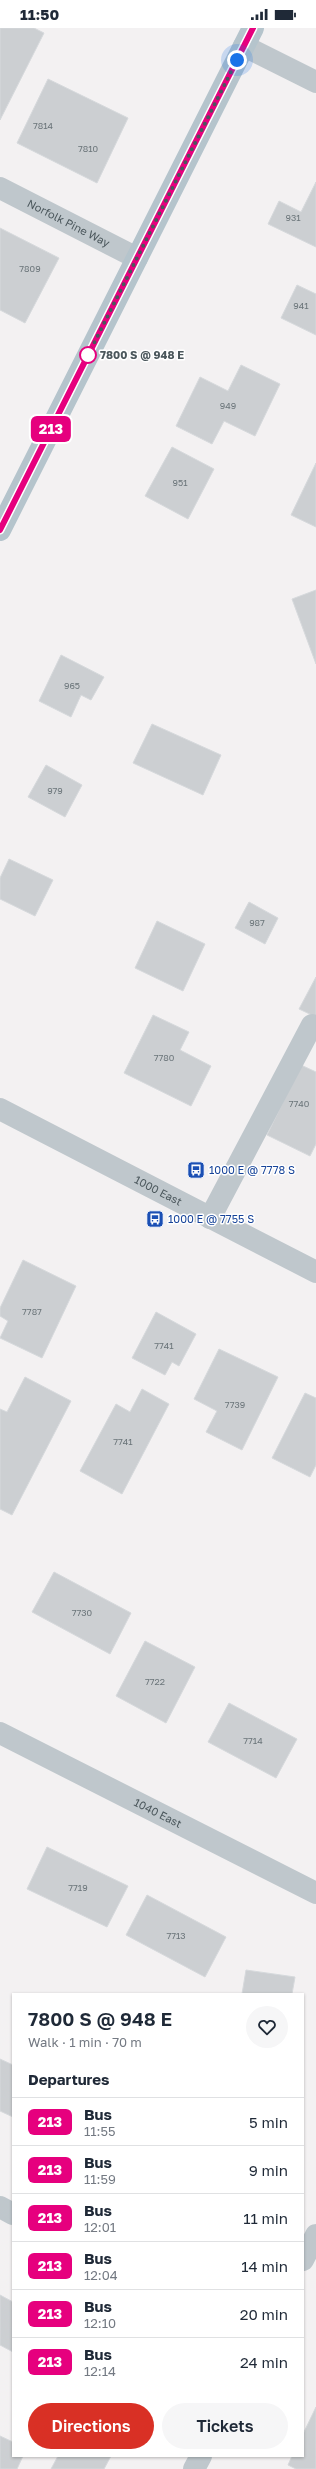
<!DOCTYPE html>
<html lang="en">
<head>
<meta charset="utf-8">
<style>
  :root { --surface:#fff; --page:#f6f6f7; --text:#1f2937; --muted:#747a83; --line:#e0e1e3; --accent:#d93025 }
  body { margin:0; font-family:"Golos Text",sans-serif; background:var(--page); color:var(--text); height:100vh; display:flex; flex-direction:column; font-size:15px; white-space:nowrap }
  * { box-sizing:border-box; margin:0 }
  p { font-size:13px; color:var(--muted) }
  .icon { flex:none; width:22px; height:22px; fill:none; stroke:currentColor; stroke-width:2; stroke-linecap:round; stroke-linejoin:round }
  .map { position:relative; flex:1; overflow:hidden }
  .side { position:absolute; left:12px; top:1965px; width:292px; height:464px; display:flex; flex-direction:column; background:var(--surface); border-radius:0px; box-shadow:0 1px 3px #0004 }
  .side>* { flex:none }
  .badge { padding:0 8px; border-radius:6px; font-size:14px; line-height:26px }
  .you { position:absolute; width:20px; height:20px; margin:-10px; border:3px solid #fff; border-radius:50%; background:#1a73e8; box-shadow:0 0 0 6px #1a73e833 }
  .map>.badge { position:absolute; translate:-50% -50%; box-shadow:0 0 0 2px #fff }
  h2 { padding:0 16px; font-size:15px; line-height:36px }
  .round { display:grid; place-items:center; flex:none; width:42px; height:42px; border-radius:21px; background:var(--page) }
  .summary { display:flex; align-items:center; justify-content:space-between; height:68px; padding:0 16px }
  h1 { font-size:19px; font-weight:600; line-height:30px }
  .button { display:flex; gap:8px; margin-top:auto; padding:8px 16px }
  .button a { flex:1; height:46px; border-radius:24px; background:var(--accent); color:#fff; font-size:16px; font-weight:600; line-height:46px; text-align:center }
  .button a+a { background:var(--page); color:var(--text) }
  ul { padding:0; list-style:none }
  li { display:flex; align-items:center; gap:12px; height:48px; padding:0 16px; border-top:1px solid var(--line) }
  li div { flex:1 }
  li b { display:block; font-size:15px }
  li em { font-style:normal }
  li .badge { min-width:44px; font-weight:700; text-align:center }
  .status { display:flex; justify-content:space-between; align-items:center; height:28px; padding:0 20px; background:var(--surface); direction:ltr }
  .status svg { height:11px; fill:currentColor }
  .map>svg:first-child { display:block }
  .building { fill:#cccfd2; stroke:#d6d9dc }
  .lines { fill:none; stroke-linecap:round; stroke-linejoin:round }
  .minor { stroke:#bfc7cc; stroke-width:22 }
  .major { stroke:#b5c4cc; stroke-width:22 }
  .line-casing { stroke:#fff; stroke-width:9 }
  .line { stroke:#e6007e; stroke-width:6 }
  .walk { stroke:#4b575c; stroke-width:4; stroke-dasharray:0 7.2 }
  .stop-dot { fill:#fff; stroke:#e6007e; stroke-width:2 }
  .labels { text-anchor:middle; stroke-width:3; stroke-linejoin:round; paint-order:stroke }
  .number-label { font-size:9px; fill:#6b757a }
  .street-label { font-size:11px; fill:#4b575c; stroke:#fff }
  .stop-label { font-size:11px; font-weight:bold; fill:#4b575c; stroke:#fff; text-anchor:start }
  .transit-label { font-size:11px; fill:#164399; stroke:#fff; text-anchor:start }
</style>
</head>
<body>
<div class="status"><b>11:50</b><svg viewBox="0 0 49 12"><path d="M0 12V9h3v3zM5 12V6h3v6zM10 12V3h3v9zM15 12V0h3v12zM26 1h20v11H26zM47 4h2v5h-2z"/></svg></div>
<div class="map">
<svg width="316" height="2441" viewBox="0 0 316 2441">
  <rect width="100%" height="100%" fill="#f3f1f2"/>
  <g class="building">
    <polygon points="0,0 34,0 44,5 0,92"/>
    <polygon points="48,51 128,90 97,155 17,115"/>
    <polygon points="316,154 316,219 268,196 279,173 301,184"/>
    <polygon points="0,200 59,230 25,295 0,282"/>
    <polygon points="297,257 316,266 316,307 281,290"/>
    <polygon points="241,337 280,356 255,408 224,393 212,416 176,398 200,349 228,363"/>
    <polygon points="172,419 214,441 188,491 145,468"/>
    <polygon points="316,435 316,499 291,487"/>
    <polygon points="316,562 316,636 292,571"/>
    <polygon points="61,627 104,649 91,672 81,667 71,689 39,673"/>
    <polygon points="152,696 221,727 203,767 133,735"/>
    <polygon points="46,737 82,757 65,789 28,769"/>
    <polygon points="9,831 53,852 35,888 0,871 0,850"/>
    <polygon points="249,874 278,890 265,916 235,900"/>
    <polygon points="157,893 205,916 183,963 135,940"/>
    <polygon points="316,949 316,989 299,981"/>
    <polygon points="153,987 189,1004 180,1022 211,1038 191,1078 124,1045"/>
    <polygon points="301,1037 316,1044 316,1116 310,1128 267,1107"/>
    <polygon points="23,1232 76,1258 42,1330 0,1310 8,1293 0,1288 0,1280"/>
    <polygon points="156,1284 196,1306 179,1338 172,1334 165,1347 132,1330"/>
    <polygon points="219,1321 278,1349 242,1422 206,1404 217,1383 194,1371"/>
    <polygon points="25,1349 71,1373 12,1487 0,1481 0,1381 7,1384"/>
    <polygon points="142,1361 169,1376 122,1466 80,1443 116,1376 130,1384"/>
    <polygon points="305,1365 316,1370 316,1437 310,1449 272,1430"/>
    <polygon points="54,1544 131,1585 110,1626 32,1584"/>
    <polygon points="145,1613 195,1639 166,1695 116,1668"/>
    <polygon points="229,1675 297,1711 276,1750 208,1714"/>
    <polygon points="47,1819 128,1858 107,1899 27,1861"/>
    <polygon points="147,1867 226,1909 205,1949 126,1907"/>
    <polygon points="246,1942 295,1949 292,1966 242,1966"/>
    <polygon points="0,2031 13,2037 13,2089 0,2083"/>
    <polygon points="0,2267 13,2274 13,2324 0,2317"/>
    <polygon points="316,2379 316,2441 296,2441 288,2437 292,2428 303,2428 303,2406"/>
    <polygon points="0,2408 13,2414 13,2428 23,2428 17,2441 0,2441"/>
    <polygon points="58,2428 111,2428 104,2441 51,2441"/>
  </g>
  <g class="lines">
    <g class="minor">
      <polyline points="244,18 316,54"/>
      <path id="s1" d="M 0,160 L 137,230"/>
      <path id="s2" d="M 0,1081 L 316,1244"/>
      <polyline points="210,1190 312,997"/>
      <path id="s3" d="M 0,1705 L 316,1865"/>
      <polyline points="0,2179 13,2186"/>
      <polyline points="303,2232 316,2207"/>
      <polyline points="194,2441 201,2428"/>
    </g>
    <polyline class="major" points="0,502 253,0"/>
  </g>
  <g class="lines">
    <defs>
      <polyline id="line" points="0,502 253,0"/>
    </defs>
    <use href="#line" class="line-casing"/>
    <use href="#line" class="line"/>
    <polyline class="walk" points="88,327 237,32"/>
  </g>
  <defs>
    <symbol id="bus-square" viewBox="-11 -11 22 22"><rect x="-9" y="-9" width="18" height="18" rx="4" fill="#1a4fb4" stroke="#fff"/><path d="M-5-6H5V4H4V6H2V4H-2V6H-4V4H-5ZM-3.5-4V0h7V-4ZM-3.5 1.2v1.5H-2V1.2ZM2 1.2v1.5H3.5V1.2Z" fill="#fff"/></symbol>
  </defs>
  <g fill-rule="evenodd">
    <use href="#bus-square" x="186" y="1132" width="20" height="20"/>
    <use href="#bus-square" x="145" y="1181" width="20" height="20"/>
  </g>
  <circle class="stop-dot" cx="88" cy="327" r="8"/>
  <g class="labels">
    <g class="number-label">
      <text x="43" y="101">7814</text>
      <text x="88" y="124">7810</text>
      <text x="293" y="193">931</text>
      <text x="30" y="244">7809</text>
      <text x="301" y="281">941</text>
      <text x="228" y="381">949</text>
      <text x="180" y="458">951</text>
      <text x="72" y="661">965</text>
      <text x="55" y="766">979</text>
      <text x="257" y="898">987</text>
      <text x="164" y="1033">7780</text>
      <text x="299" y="1079">7740</text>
      <text x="32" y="1287">7787</text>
      <text x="164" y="1321">7741</text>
      <text x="235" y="1380">7739</text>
      <text x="123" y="1417">7741</text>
      <text x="82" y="1588">7730</text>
      <text x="155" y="1657">7722</text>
      <text x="253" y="1716">7714</text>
      <text x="78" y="1863">7719</text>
      <text x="176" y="1911">7713</text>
    </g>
    <g class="street-label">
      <text dy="4" stroke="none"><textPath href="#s1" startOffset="77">Norfolk Pine Way</textPath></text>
      <text dy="4" stroke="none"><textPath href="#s2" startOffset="178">1000 East</textPath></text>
      <text dy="4" stroke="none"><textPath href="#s3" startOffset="177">1040 East</textPath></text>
    </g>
    <g class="stop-label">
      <text x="100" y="331">7800 S @ 948 E</text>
    </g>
    <g class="transit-label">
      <text x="209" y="1146">1000 E @ 7778 S</text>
      <text x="168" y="1195">1000 E @ 7755 S</text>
    </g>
  </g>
</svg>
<div class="you" style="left:237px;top:32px"></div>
<b class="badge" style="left:51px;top:401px;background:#e6007e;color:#fff">213</b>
<section class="side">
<div class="summary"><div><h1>7800 S @ 948 E</h1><p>Walk · 1 min · 70 m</p></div><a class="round"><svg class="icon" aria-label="heart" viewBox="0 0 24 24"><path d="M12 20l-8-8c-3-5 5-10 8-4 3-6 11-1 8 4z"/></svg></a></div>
<h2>Departures</h2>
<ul>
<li><span class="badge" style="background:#e6007e;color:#fff">213</span><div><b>Bus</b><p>11:55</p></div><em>5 min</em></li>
<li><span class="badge" style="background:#e6007e;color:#fff">213</span><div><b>Bus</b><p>11:59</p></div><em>9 min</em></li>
<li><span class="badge" style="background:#e6007e;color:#fff">213</span><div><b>Bus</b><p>12:01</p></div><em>11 min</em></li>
<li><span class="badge" style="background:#e6007e;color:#fff">213</span><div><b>Bus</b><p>12:04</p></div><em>14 min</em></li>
<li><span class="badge" style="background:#e6007e;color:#fff">213</span><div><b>Bus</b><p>12:10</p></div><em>20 min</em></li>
<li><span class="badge" style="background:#e6007e;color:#fff">213</span><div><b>Bus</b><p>12:14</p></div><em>24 min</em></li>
</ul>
<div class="button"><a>Directions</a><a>Tickets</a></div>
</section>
</div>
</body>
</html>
